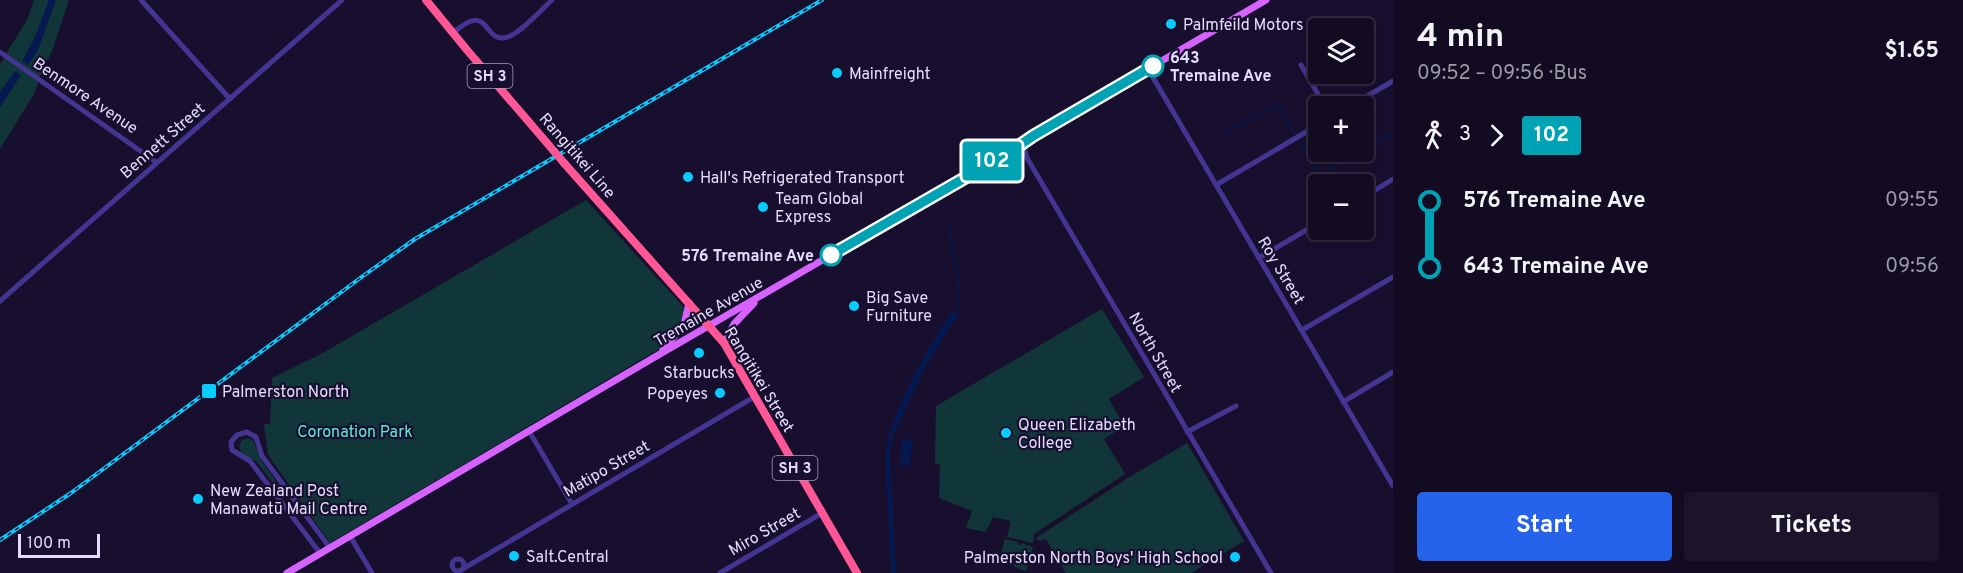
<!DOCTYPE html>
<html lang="en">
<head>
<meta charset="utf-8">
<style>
  :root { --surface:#120b22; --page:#1b142a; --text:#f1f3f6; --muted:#9c9ba5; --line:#312b40; --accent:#2563eb }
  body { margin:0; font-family:Overpass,sans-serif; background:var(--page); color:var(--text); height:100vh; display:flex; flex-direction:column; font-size:22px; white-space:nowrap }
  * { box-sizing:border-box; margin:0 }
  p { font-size:20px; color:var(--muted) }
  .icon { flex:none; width:33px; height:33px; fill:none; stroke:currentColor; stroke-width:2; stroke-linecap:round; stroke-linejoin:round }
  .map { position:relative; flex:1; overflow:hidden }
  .drawer { display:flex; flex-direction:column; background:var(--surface); width:570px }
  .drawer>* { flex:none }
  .badge { padding:0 12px; border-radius:4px; font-size:21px; line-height:39px }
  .tools { position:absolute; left:1308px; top:18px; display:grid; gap:12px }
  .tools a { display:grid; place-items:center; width:66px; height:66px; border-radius:6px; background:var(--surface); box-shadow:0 3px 9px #0003,0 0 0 2px var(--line); font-size:30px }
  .scale { position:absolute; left:18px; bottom:15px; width:82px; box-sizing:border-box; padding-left:6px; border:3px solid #e4dcff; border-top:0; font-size:16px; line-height:21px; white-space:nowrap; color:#e4dcff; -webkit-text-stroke:4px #180f2e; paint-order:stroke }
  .map>.badge { position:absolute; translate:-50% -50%; box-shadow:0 0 0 3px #fff }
  .legs { display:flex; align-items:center; gap:9px; height:66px; padding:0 24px; font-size:20px }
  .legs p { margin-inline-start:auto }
  .summary { display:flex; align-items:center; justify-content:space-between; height:102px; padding:0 24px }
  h1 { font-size:33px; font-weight:700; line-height:45px }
  .action { display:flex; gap:12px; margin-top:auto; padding:12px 24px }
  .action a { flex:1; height:69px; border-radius:6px; background:var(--accent); color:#fff; font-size:24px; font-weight:700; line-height:69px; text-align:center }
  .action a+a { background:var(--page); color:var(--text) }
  ul { padding:0 24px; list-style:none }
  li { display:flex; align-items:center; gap:21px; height:66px; font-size:22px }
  li i { display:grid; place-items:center; width:9px; height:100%; margin:0 8px; background:currentColor }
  li i::after { content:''; width:15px; height:15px; margin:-8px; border:4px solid; border-radius:50%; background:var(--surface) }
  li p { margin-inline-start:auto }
  li:first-child i { background:linear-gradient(#0000 50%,currentColor 0) }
  li:last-child i { background:linear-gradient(currentColor 50%,#0000 0) }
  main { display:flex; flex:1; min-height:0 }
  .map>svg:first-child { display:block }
  .green { fill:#113639 }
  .water { fill:#051950 }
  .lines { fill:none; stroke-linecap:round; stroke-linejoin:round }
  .stream { stroke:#051950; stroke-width:1.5 }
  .minor { stroke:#433591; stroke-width:5 }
  .major { stroke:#d663ff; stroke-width:7 }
  .highway { stroke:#ff5795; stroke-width:8 }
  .rail-casing { stroke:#08cbff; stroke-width:4 }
  .rail { stroke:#180f2e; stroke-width:1.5; stroke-dasharray:4.5; stroke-linecap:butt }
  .highway-bridge { stroke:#ff5795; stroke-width:8 }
  .line-1-casing { stroke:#fff; stroke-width:14 }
  .line-1 { stroke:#00a3b4; stroke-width:9 }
  .poi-dot { fill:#08cbff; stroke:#180f2e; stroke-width:2 }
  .stop-1-dot { fill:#fff; stroke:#00a3b4; stroke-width:3 }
  .labels { text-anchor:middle; stroke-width:4.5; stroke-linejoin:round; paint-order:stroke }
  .shield { fill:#180f2e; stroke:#a79ec0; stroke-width:1.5 }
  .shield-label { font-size:15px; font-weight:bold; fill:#e4dcff }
  .poi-label { font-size:16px; fill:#e4dcff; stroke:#180f2e; text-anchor:start }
  .stop-label { font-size:16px; font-weight:bold; fill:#e4dcff; stroke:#180f2e; text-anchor:start }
  .street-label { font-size:16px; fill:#e4dcff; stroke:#180f2e }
  .park-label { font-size:16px; fill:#5becd8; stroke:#180f2e }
</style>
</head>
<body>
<main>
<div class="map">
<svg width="1393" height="573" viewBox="0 0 1393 573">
  <rect width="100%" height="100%" fill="#180f2e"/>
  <g class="green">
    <polygon points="34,0 69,0 52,51 42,71 34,94 0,149 0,64 27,20"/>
    <polygon points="586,200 700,325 330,543 268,455 264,424 270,424 272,378 321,354"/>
    <polygon points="1102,309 1144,377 1109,399 1124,426 1104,439 1125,474 1034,534 1033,543 1007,537 1011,521 993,517 986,532 966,528 972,511 939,498 940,465 935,463 936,406"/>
    <polygon points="248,438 253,440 261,460 286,495 283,497 257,462 241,453 239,446 242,440"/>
    <polygon points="1187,443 1244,541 1191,573 1066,573 1046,539 1038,541 1036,538 1131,476"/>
    <polygon points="1005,539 1018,542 1018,545 1020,545 1021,543 1033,547 1026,571 1014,567 1014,564 1012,563 1011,566 998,562"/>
  </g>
  <g class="water">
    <polygon points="49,0 56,0 38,50 28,65 22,61 35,37"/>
    <polygon points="15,71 21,75 0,107 0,92"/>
    <path d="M 952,312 L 957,312 L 958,316 L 927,363 L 892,438 L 890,456 L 896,573 L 891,573 L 885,456 C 890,414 927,347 952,312 Z"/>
    <polygon points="902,439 912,440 910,466 900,465"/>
  </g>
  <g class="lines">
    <g class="stream">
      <polyline points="1221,135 1277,104 1295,133"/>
      <polyline points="1301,143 1320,175 1360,152"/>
      <polyline points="1364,149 1393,132"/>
      <polyline points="949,226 960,287 957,311"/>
    </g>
    <g class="minor">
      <polyline points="141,0 230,99"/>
      <path d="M 453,33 C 490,1 482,40 504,38 C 518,36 541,10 552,0"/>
      <polyline points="0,52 156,162"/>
      <polyline points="1301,65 1325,106"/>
      <polyline points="1148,69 1393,486"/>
      <polyline points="1350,106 1393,81"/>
      <polyline points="1023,143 1027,158 1271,573"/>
      <polyline points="1216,185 1318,125"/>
      <polyline points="1364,197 1393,179"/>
      <polyline points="1259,258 1318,223"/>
      <polyline points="0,301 342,0"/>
      <polyline points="1302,330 1393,277"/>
      <polyline points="1343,402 1393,372"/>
      <polyline points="529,431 572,504"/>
      <polyline points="1187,432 1236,406"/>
      <polyline points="350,536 372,573"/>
      <polyline points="320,553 250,461 232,450 231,442 237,435 247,432 256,437 262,456 330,548"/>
      <circle cx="458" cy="565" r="6"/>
      <polyline points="461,570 754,397"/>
      <polyline points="720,573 822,513"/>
    </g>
    <g class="major">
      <polyline points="724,343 734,324 754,303"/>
      <polyline points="663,350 684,325 689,303"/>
      <polyline points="287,573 660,354 1009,152 1064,118 1266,0"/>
    </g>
    <g class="highway">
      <polyline points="426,0 467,50 553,150"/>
      <polyline points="564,163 724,343 857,573"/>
    </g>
    <defs>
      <polyline id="rail" points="0,540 71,493 363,276 415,239 822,0"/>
    </defs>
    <use href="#rail" class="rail-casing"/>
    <use href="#rail" class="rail"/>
    <polyline class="highway-bridge" points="553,150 564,163"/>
  </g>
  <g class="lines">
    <defs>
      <polyline id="line-1" points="831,255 1010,152 1033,136 1153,66"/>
    </defs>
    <use href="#line-1" class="line-1-casing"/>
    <use href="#line-1" class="line-1"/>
  </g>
  <g class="poi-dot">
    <circle cx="1171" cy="24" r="6"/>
    <circle cx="837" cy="73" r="6"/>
    <circle cx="688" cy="177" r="6"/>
    <circle cx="763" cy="207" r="6"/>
    <circle cx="854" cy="306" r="6"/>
    <circle cx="699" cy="353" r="6"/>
    <rect x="201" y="383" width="16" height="16" rx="3"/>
    <circle cx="720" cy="393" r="6"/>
    <circle cx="1006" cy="433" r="6"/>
    <circle cx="198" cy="499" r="6"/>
    <circle cx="514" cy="556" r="6"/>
    <circle cx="1235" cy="557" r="6"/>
  </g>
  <g class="stop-1-dot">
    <circle cx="1153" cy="66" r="10"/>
    <circle cx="831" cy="255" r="10"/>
  </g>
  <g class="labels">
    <g class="shield">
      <rect x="467.5" y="64" width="45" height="24" rx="4.5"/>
      <rect x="772.5" y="456" width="45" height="24" rx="4.5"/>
    </g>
    <g class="shield-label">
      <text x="490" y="81">SH 3</text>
      <text x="795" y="473">SH 3</text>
    </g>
    <g class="poi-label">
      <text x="1183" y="30">Palmfeild Motors</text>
      <text x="849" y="79">Mainfreight</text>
      <text x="700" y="183">Hall's Refrigerated Transport</text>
      <text x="775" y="204">Team Global<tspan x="775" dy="18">Express</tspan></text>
      <text x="866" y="303">Big Save<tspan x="866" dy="18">Furniture</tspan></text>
      <text x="699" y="378" text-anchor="middle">Starbucks</text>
      <text x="222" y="397">Palmerston North</text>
      <text x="708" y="399" text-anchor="end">Popeyes</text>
      <text x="1018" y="430">Queen Elizabeth<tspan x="1018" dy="18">College</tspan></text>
      <text x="210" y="496">New Zealand Post<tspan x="210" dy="18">Manawatū Mail Centre</tspan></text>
      <text x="526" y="562">Salt.Central</text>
      <text x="1223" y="563" text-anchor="end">Palmerston North Boys' High School</text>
    </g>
    <g class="stop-label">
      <text x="1170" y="63">643<tspan x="1170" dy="18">Tremaine Ave</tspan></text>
      <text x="814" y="261" text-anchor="end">576 Tremaine Ave</text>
    </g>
    <g class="street-label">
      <text transform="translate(86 95) rotate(34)" y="6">Benmore Avenue</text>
      <text transform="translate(162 140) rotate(-41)" y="6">Bennett Street</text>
      <text transform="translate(578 155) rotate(49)" y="6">Rangitikei Line</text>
      <text transform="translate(1282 270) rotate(59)" y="6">Roy Street</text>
      <text transform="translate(708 311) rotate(-30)" y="6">Tremaine Avenue</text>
      <text transform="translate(1156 352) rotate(60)" y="6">North Street</text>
      <text transform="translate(760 379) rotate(59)" y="6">Rangitikei Street</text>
      <text transform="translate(606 468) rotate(-30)" y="6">Matipo Street</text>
      <text transform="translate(764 531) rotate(-30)" y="6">Miro Street</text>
    </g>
    <g class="park-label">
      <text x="355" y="437">Coronation Park</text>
    </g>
  </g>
</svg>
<div class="tools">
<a><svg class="icon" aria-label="layers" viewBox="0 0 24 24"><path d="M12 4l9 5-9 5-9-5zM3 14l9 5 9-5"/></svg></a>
<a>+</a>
<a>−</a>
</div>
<div class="scale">100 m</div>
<b class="badge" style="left:992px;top:161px;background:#00a3b4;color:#fff">102</b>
</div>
<section class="drawer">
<div class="summary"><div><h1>4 min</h1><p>09:52 – 09:56 · Bus</p></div><b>$1.65</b></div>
<div class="legs"><svg class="icon" aria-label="walk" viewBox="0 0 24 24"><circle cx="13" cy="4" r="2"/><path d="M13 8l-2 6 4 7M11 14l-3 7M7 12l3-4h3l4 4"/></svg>3<svg class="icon" aria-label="forward" viewBox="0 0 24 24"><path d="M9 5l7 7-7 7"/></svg><b class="badge" style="background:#00a3b4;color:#fff">102</b></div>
<ul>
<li><i style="color:#00a3b4"></i><b>576 Tremaine Ave</b><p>09:55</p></li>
<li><i style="color:#00a3b4"></i><b>643 Tremaine Ave</b><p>09:56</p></li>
</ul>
<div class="action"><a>Start</a><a>Tickets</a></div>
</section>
</main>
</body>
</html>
